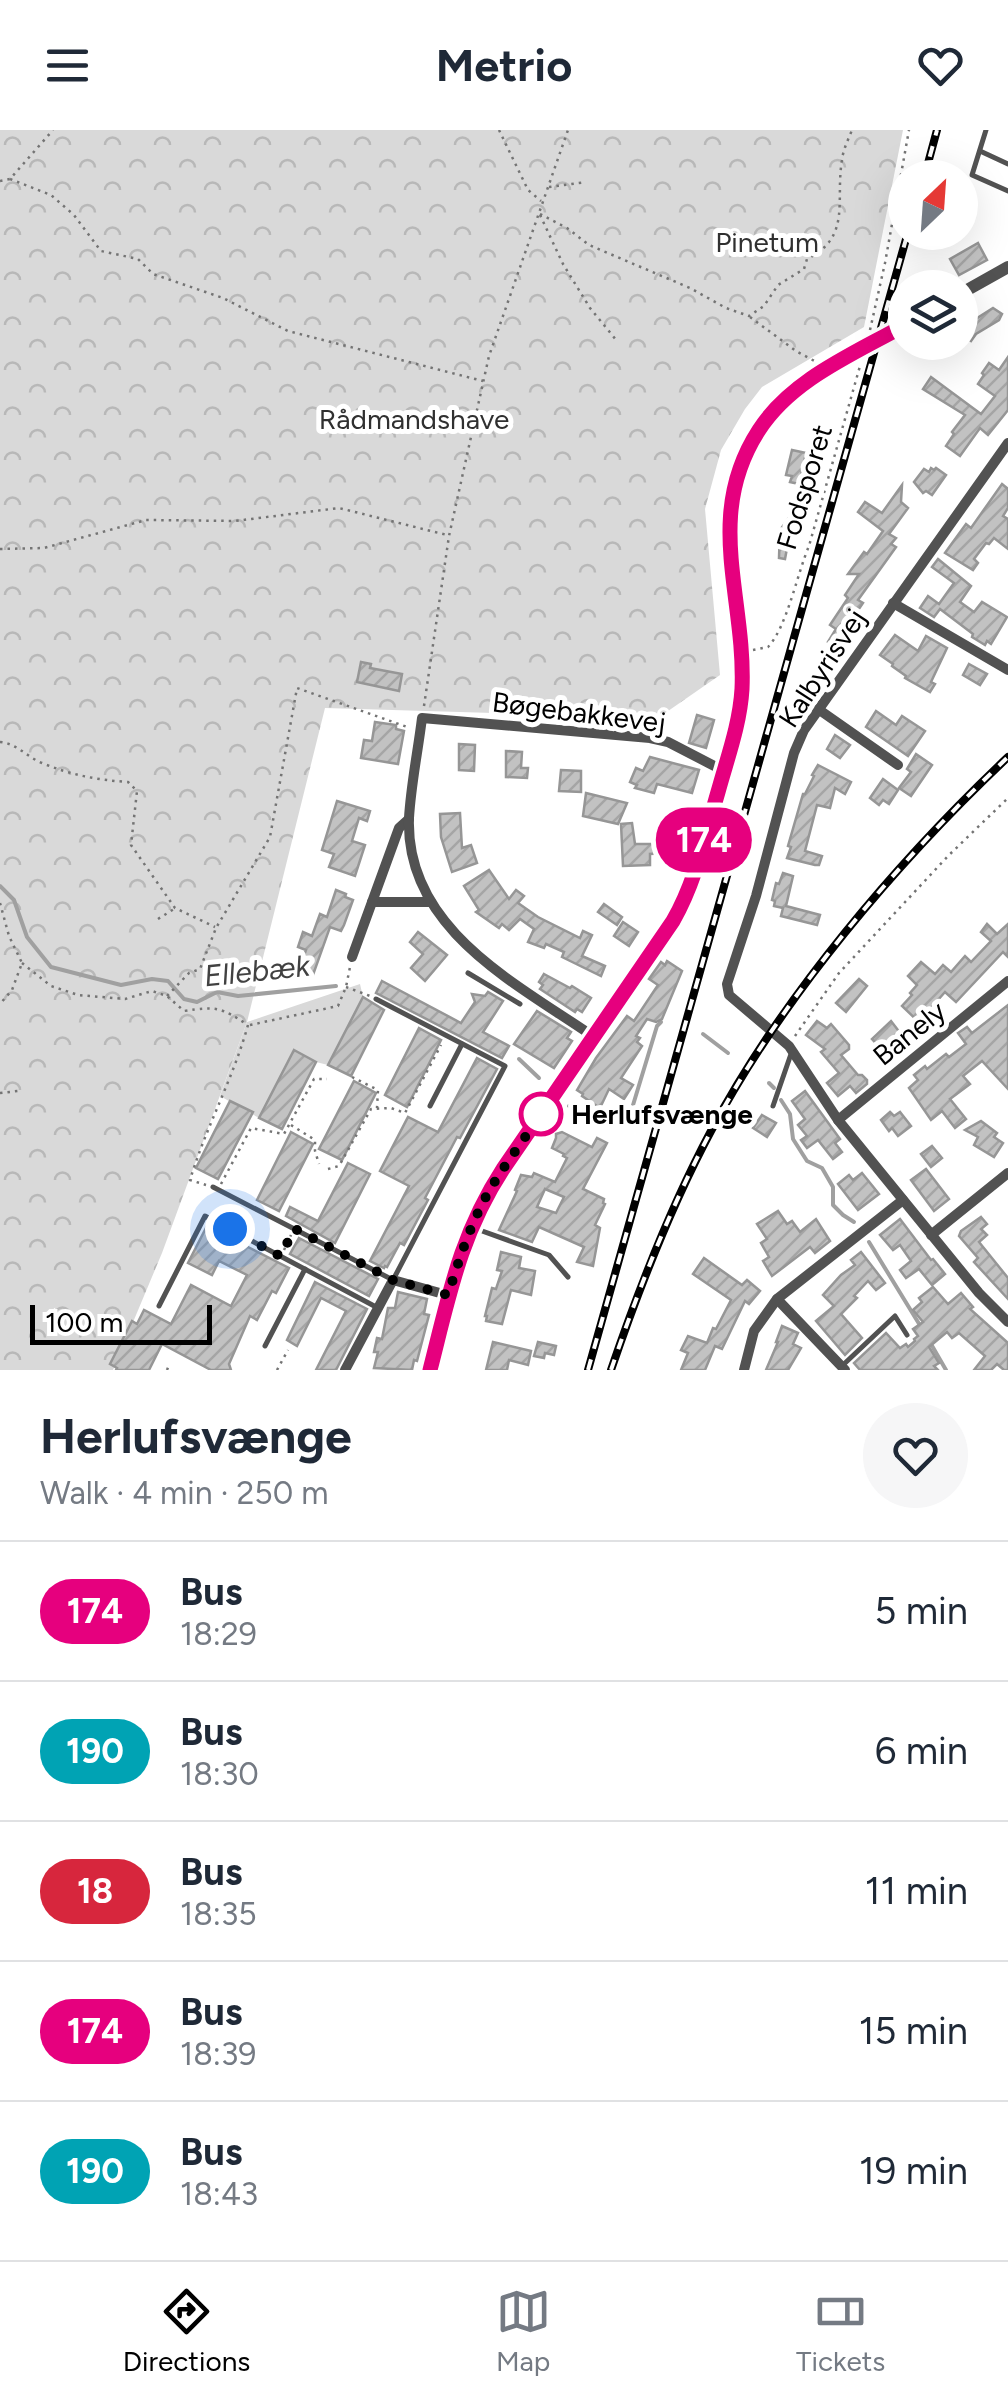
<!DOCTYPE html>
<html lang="en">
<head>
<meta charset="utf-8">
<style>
  :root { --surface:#fff; --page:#f6f6f7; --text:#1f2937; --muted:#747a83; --line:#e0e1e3; --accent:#000 }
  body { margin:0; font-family:Figtree,sans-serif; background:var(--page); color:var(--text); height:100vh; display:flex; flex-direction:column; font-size:38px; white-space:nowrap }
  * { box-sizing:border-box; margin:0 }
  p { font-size:32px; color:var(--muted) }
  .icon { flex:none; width:55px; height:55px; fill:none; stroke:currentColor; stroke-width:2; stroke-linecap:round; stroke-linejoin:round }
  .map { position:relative; height:1240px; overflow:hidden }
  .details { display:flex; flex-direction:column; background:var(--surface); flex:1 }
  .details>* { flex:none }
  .badge { padding:0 20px; border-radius:32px; font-size:35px; line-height:65px }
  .needle { width:65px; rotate:25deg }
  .buttons { position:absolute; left:888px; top:30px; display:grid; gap:20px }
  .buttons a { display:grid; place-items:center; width:90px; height:90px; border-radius:50%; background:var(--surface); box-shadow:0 10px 40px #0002; font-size:50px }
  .scale { position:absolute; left:30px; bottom:25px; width:182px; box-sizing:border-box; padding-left:10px; border:5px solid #000; border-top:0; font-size:28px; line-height:35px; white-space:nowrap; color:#000; -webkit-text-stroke:8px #fff; paint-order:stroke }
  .you { position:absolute; width:50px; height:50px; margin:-25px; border:8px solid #fff; border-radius:50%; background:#1a73e8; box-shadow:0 0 0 15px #1a73e833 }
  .map>.badge { position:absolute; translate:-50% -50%; box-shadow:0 0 0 5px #fff }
  .round { display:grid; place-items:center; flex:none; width:105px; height:105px; border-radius:52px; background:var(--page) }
  .summary { display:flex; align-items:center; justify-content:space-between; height:170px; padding:0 40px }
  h1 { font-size:48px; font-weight:700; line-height:75px }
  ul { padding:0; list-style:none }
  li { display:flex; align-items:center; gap:30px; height:140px; padding:0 40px; border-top:2px solid var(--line) }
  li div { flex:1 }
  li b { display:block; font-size:38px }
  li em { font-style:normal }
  li .badge { min-width:110px; font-weight:700; text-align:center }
  header { display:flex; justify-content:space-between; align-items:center; height:130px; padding:0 40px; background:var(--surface); font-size:45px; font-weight:700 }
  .tabs { display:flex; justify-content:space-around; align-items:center; height:140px; border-top:2px solid var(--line); background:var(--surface); font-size:28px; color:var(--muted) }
  .tabs a { display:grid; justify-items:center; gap:5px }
  .tabs .on { color:var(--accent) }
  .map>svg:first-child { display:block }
  .grass { fill:#d9d9d9 }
  .forest { fill:url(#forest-crowns) }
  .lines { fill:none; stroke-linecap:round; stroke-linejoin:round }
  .stream { stroke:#a0a0a0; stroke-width:4 }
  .building { fill:url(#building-hatch); stroke:#969696; stroke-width:2.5; fill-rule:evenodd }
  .path { stroke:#747474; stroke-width:2.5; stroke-dasharray:2.5 5; stroke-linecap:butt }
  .service { stroke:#525252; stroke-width:5 }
  .minor { stroke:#525252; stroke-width:10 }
  .tertiary { stroke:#525252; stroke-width:12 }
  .rail-casing { stroke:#000; stroke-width:8 }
  .rail { stroke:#fff; stroke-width:4; stroke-dasharray:11; stroke-linecap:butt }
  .line-casing { stroke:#fff; stroke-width:22 }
  .line { stroke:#e6007e; stroke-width:15 }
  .walk { stroke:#000; stroke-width:10; stroke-dasharray:0 18 }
  .stop-dot { fill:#fff; stroke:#e6007e; stroke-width:5 }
  .labels { text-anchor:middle; stroke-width:10; stroke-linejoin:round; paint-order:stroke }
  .park-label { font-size:28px; fill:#303030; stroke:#fff }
  .street-label { font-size:28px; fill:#000; stroke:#fff }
  .stop-label { font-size:28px; font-weight:bold; fill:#000; stroke:#fff; text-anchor:start }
  .water-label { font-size:30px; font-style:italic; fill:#414141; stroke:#fff }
</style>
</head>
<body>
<header><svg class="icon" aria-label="menu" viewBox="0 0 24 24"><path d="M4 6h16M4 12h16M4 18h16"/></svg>Metrio<svg class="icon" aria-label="heart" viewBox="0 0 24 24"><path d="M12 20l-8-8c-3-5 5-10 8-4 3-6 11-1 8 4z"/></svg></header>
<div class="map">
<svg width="1008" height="1240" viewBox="0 0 1008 1240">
  <defs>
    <pattern id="forest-crowns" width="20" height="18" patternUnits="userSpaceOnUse" patternTransform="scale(2.5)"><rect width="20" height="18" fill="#d9d9d9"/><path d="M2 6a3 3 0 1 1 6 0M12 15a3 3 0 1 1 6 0" fill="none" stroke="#b8b8b8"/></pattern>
    <pattern id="building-hatch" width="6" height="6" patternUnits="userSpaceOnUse" patternTransform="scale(2.5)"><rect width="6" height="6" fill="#c2c2c2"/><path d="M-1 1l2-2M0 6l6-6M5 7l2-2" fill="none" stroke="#a5a5a5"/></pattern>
  </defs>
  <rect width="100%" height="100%" fill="#fff"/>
  <polygon class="grass" points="360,854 363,867 328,935 316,932 294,921 259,988 220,966 247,892"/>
  <polygon class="forest" points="0,0 903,0 864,197 762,257 745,279 721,320 705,379 720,545 658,588 325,578 247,892 162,1123 113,1240 0,1240"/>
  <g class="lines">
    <g class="stream">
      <polyline points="0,756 14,770 27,807 51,837 121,855 152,849 168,851 184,869 197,872 217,862 238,866 336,856"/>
      <polyline points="703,904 728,923"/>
      <polyline points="519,929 539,948"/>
      <polyline points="769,953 774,958"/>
      <polyline points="781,970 790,984 793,1009 807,1031 822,1038 833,1057 833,1075 843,1085 854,1092"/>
      <path d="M 569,976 C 588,987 613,1008 630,985 L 657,896 L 661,892"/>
      <polyline points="869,1112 921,1197"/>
      <polyline points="931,1214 946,1240"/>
    </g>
  </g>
  <g class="building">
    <polygon points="978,113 987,130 959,145 950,129"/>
    <polygon points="993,178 1002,184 999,190 976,204 971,211 960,203 960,199"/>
    <polygon points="1008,227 1008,280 988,305 980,298 960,326 946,316 954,304 952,302 965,285 923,259 931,247 981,284 995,266 978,254 984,245 982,243 989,233 999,240"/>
    <polygon points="792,320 806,323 799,354 790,352 792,346 786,345"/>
    <polygon points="931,338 934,340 936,338 946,345 932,365 926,361 923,363 914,352 924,339 929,342"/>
    <polygon points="1002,354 1008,359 1008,378 1003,386 1008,389 1008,419 994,408 989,414 986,413 974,429 978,433 973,440 945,423 966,394 971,398"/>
    <polygon points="902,355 901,372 908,378 889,404 896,408 891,414 896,417 858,470 863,473 846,498 851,502 850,506 840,520 828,512 836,499 830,495 848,468 845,465 859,444 848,444 864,422 867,424 883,401 858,382 865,372 882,383"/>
    <polygon points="794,381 785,429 779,428 780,400"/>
    <polygon points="938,429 971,456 960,472 974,482 982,472 1007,487 991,514 987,511 985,515 972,507 973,504 940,479 934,487 920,478 928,466 939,474 954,453 932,437"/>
    <polygon points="895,505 918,521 926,506 947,518 931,552 935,554 930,562 905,548 906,546 892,536 893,534 880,525"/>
    <polygon points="361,532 371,534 370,538 402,544 399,561 357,552"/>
    <polygon points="969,534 987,544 980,555 963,545"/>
    <polygon points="876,581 896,595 902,586 925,601 908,626 866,597"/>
    <polygon points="697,585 714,590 706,618 689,613"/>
    <polygon points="375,592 396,595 396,599 404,601 398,634 361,628 364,610 372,611"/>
    <polygon points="835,605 850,615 840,628 827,619"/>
    <polygon points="459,614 475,615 474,641 459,640"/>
    <polygon points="506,621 522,622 521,638 528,638 527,648 506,647"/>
    <polygon points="916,624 932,635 911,666 899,658 911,642 907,639"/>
    <polygon points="650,627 699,640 692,663 657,654 654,663 635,658 637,655 630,652 636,638 643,641"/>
    <polygon points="818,635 851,652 845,664 835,658 830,678 817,675 805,721 822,726 819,735 815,735 787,728 791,717 788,716 803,664 805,664 814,646 812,645"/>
    <polygon points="561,640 581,641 581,662 559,661"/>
    <polygon points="883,649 898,660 889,674 883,670 879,675 870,668"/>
    <polygon points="586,663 627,673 618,694 583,686"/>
    <polygon points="337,671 370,681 367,691 359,688 352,711 365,715 355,746 329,737 334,724 322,720"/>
    <polygon points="460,683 462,718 471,715 477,733 452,742 441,707 440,684"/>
    <polygon points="632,693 635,714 665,714 665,723 650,724 650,735 623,736 621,694"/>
    <polygon points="489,740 509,769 516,760 524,766 518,773 538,787 580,808 583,801 592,805 582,826 605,836 601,846 562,827 564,822 546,814 544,818 528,812 534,799 520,789 509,800 502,794 499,798 476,782 479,780 464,756"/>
    <polygon points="783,743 793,746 786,776 820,785 817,795 781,786 783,778 774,776 775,771 772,770 776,753 779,754"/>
    <polygon points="336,760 346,764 345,767 353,770 344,795 341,801 330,797 313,845 298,843 306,820 298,817 303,802 312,806 320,784 327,787"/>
    <polygon points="604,774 622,787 617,795 598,782"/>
    <polygon points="623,792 638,802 629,816 614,806"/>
    <polygon points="987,794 997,804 1008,794 1008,827 1003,822 956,872 945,862 930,879 936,884 924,897 902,876 912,865 910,863 917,855 908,846 921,832 935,844 943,835 951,842 965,826 971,832 991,811 981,802"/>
    <polygon points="418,802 447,825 425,851 411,838 423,824 410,812"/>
    <polygon points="667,831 682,841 662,889 656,892 647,889 636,906 640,908 637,912 642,916 621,948 633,955 624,969 609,959 600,978 582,966 583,964 577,960 596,928 627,886 634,891 658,855 649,849 661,832 665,835"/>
    <polygon points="544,844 570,858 572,856 591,868 582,882 577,879 575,882 540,859 543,855 539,852"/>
    <polygon points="859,849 867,856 846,882 836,873"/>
    <polygon points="382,851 461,893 475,872 472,864 485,866 488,862 503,871 483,902 509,916 502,928 376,863"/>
    <polygon points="363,867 384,880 351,946 328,935"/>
    <polygon points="1008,875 1008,959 982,931 963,946 970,954 950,969 966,989 955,998 942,981 931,990 909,958 918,950 914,945 925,936 927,939 946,924 949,927 966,914 958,903 967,897 972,903"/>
    <polygon points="537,881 571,902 567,908 572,911 554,938 514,914"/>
    <polygon points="817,891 827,898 831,894 849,915 849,919 841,925 858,945 862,945 867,950 867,954 856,963 850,956 838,966 827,953 839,943 821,922 825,919 806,905"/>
    <polygon points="891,891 901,904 882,920 872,909"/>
    <polygon points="419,898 441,910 407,977 385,965"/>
    <polygon points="294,920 316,932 282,999 259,988"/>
    <polygon points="477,928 497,939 460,1008 457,1007 425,1068 428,1070 404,1115 400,1113 387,1137 385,1136 384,1138 370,1131 409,1056 380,1041 408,987 438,1002"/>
    <polygon points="354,951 376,963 342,1030 319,1019"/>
    <polygon points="805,961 840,1009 835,1013 842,1022 833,1029 818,1010 807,1018 801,1010 807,1006 798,995 805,989 792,971"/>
    <polygon points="230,971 253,982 218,1049 196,1038"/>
    <polygon points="890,982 894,986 900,982 911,996 898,1006 892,998 889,1001 881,990"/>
    <polygon points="762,985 776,993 767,1007 753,998"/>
    <polygon points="981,991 997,1003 994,1007 1003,1013 994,1027 974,1015 978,1007 965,1000"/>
    <polygon points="291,1002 313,1014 279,1081 257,1070"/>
    <path d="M 562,1002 L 592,1017 L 597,1008 L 607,1013 L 583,1059 L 604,1069 L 603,1073 L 605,1074 L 595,1095 L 600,1098 L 593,1136 L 577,1132 L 584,1117 L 539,1097 L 532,1112 L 499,1100 L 517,1061 L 515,1060 L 521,1045 L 532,1047 L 534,1043 L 555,1052 L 567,1028 L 563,1026 L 564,1024 L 552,1018 L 556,1008 L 556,1004 ZM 545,1059 L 564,1067 L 556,1083 L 537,1077 Z"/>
    <polygon points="932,1016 942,1028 931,1037 921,1024"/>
    <polygon points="348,1033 370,1044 335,1113 286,1086 290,1077 318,1091"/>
    <polygon points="926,1039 949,1069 934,1081 911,1050"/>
    <polygon points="862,1043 879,1064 858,1080 838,1054 849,1045 853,1050"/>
    <polygon points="778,1081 787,1094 792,1091 800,1102 816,1089 830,1111 815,1123 810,1117 772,1146 763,1131 769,1127 761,1113 767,1109 757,1094"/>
    <polygon points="981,1087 987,1094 981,1099 987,1105 979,1112 1008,1148 1008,1169 974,1132 978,1128 959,1106 961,1101"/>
    <polygon points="900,1089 931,1130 933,1129 945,1144 932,1155 919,1139 906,1148 900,1140 911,1131 900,1115 893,1120 880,1105"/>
    <polygon points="207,1096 289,1138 276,1163 272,1161 257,1190 250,1186 229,1234 231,1240 211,1240 162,1214 149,1240 116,1240 117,1238 110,1234 132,1191 137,1194 144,1180 171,1194 191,1155 231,1176 247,1145 219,1131 212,1145 188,1133"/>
    <polygon points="299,1108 378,1149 369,1166 290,1124"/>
    <polygon points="501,1122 521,1127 519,1138 535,1141 531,1165 511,1160 502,1194 486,1191 487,1186 485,1186 492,1158 496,1159 502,1141 497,1140"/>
    <polygon points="861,1122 885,1153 876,1160 868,1151 854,1166 857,1168 841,1184 862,1208 845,1225 816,1191 834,1176 823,1165 841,1145 855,1135 851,1130"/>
    <polygon points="704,1128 742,1155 747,1150 760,1161 749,1174 745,1171 722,1219 715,1216 705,1240 681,1240 688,1223 681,1220 688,1206 707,1213 713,1198 716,1199 731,1170 693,1144"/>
    <polygon points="315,1152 367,1179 336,1240 316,1240 346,1181 321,1168 297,1216 287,1210"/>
    <polygon points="933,1157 948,1174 961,1163 973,1177 970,1179 1008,1213 1008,1240 1004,1240 997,1234 991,1240 974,1240 985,1226 959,1203 952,1208 947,1202 929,1217 939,1233 934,1236 938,1240 860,1240 854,1233 886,1203 900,1218 906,1214 908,1217 915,1211 914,1209 918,1206 913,1199 923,1192 913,1180 922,1172 919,1168"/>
    <polygon points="398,1162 427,1169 424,1184 429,1185 417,1231 414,1230 412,1240 374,1238 378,1222 374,1222 377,1208 382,1209 388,1178 395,1178"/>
    <polygon points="782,1196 798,1203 793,1214 801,1218 788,1240 766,1240 778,1212 776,1212"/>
    <polygon points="493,1212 531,1221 528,1235 509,1230 507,1240 486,1240"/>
    <polygon points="538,1212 556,1216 554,1225 545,1223 544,1228 534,1226"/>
  </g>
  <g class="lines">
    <g class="path">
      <polyline points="499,0 528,60 541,71"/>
      <polyline points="10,49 51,65 74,85 101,121 138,129 153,144 223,168 288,201 483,251"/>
      <polyline points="0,51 10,49 53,0"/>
      <polyline points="549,57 586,52"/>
      <path d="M 540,84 L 567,98 L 589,115 L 690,158 L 726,178 L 749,186 L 764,176 L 778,155 L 804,139 L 807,129 C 852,107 835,71 842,30 C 843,20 848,10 852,0"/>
      <polyline points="540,85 563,134 590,178 617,211"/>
      <polyline points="750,187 796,221 818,233"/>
      <polyline points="870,200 885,133 909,0"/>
      <polyline points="0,419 44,418 146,390 235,391 339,378 447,405"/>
      <path d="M 753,520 L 768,517 C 787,497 797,444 809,416 L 860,236"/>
      <polyline points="424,576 449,406 489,226 568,0"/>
      <path d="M 0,612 C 16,613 27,627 42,633 C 71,645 97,650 128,652 L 137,661 L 131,715 L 175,778 L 215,797"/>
      <polyline points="0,773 9,806 22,833 12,860 0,874"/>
      <polyline points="158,789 174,779"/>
      <path d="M 22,833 L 51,856 L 78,865 L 125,869 L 152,861 L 167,866 L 184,881 C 217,876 220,877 248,895 C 233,949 206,997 190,1050 L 206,1055"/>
      <polyline points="346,857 370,866"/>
      <polyline points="167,866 189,843 200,839 216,798 270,707 297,558 410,598"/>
      <polyline points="250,895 338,876 346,857 350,837"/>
      <polyline points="795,906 839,843 948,726 1008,668"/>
      <polyline points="352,947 378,960 377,978"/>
      <polyline points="0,963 18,961"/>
      <polyline points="291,995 315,1010 315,1021 319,1034"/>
      <polyline points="328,1039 339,1036 371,979 391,978 405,983 441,915"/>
      <polyline points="221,1054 251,998 284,1004 314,949 327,949"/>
      <polyline points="284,1120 291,1105"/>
      <polyline points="167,1240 169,1235"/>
      <polyline points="277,1240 288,1220"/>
    </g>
    <g class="service">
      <polyline points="986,0 972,45 1008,61"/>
      <polyline points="980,21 1008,34"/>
      <polyline points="468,843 520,874"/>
      <polyline points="430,976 462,914"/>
      <polyline points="773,976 791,924"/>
      <polyline points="213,1057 393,1150 505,936 376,869"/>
      <polyline points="471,1097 549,1125 568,1147"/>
      <polyline points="159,1176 205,1086 378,1178"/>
      <polyline points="265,1216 305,1139"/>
      <polyline points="844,1234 895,1186 907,1205"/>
    </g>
    <g class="minor">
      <polyline points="1008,313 804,600 794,623 756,766 727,854 729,865 789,916 838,990 979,1163 1008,1192"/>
      <polyline points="893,473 1008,540"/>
      <polyline points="818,579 898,635"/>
      <polyline points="372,772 431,772"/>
      <polyline points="352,827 399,698 409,689"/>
      <path d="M 594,907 C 516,853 405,799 409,688 C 411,654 418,621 422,588 L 650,608 L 668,612 L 724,641"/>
      <polyline points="838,990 1008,851"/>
      <polyline points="931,1105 1008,1043"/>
      <polyline points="777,1169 845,1240"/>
      <polyline points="345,1240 393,1150 447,1165"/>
      <polyline points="744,1240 754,1201 777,1169 903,1070"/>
    </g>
    <g class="tertiary">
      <polyline points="960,164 1008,137"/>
      <path d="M 430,1240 L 447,1165 L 465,1110 L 491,1058 L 673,791 L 691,754 L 739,584 C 745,538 737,491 733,445 C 731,422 727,399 730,376 C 742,277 828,238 905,195"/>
    </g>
    <defs>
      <g id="rail">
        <polyline points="924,48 937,0"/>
        <polyline points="588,1240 908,102"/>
        <path d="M 611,1240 C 639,1158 670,1078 711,1001 C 782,867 898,731 1008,627"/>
      </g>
    </defs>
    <use href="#rail" class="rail-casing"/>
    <use href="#rail" class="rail"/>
  </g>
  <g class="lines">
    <defs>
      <path id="line" d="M 430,1240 C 449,1166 460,1105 503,1039 L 673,791 C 696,751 705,706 718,662 C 727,629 740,594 742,559 C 746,467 703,386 759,300 C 792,249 854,224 905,195"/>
    </defs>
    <use href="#line" class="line-casing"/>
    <use href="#line" class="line"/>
    <path class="walk" d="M 230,1099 L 280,1126 L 295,1099 L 393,1150 L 448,1165 C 459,1130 470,1095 488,1063 C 504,1035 524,1010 541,984"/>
  </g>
  <circle class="stop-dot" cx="541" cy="984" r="20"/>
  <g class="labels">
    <g class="park-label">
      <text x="767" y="122">Pinetum</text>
      <text x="414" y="299">Rådmandshave</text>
    </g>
    <g class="street-label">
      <text transform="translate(804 357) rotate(-73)" y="10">Fodsporet</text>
      <text transform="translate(822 538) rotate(-57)" y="10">Kalbyrisvej</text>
      <text transform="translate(579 582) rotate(7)" y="10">Bøgebakkevej</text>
      <text transform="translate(909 903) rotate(-39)" y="10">Banely</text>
    </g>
    <g class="stop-label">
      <text x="571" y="994">Herlufsvænge</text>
    </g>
    <g class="water-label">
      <text transform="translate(257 841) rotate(-6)" y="10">Ellebæk</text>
    </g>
  </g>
</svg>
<div class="buttons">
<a><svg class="needle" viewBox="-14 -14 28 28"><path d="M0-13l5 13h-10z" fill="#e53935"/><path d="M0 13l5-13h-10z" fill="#747a83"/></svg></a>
<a><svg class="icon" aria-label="layers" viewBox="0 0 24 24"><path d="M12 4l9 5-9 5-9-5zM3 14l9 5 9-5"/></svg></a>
</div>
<div class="scale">100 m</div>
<div class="you" style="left:230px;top:1099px"></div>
<b class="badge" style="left:704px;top:710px;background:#e6007e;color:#fff">174</b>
</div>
<section class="details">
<div class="summary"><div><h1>Herlufsvænge</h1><p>Walk · 4 min · 250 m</p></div><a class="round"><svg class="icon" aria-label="heart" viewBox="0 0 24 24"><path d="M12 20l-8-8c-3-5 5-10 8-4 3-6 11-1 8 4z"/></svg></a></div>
<ul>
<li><span class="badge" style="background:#e6007e;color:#fff">174</span><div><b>Bus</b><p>18:29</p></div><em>5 min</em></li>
<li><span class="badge" style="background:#00a3b4;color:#fff">190</span><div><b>Bus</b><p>18:30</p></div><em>6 min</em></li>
<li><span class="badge" style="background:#d7263d;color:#fff">18</span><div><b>Bus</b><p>18:35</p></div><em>11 min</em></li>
<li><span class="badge" style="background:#e6007e;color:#fff">174</span><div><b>Bus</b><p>18:39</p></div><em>15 min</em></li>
<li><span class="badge" style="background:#00a3b4;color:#fff">190</span><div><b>Bus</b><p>18:43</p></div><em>19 min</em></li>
</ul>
</section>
<nav class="tabs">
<a class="on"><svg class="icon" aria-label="directions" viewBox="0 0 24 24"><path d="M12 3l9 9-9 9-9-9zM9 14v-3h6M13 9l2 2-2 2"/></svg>Directions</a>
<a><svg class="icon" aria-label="map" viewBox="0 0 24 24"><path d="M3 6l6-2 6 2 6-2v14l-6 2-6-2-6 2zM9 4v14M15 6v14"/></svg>Map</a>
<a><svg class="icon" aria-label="tickets" viewBox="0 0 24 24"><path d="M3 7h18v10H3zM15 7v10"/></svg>Tickets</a>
</nav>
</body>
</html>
